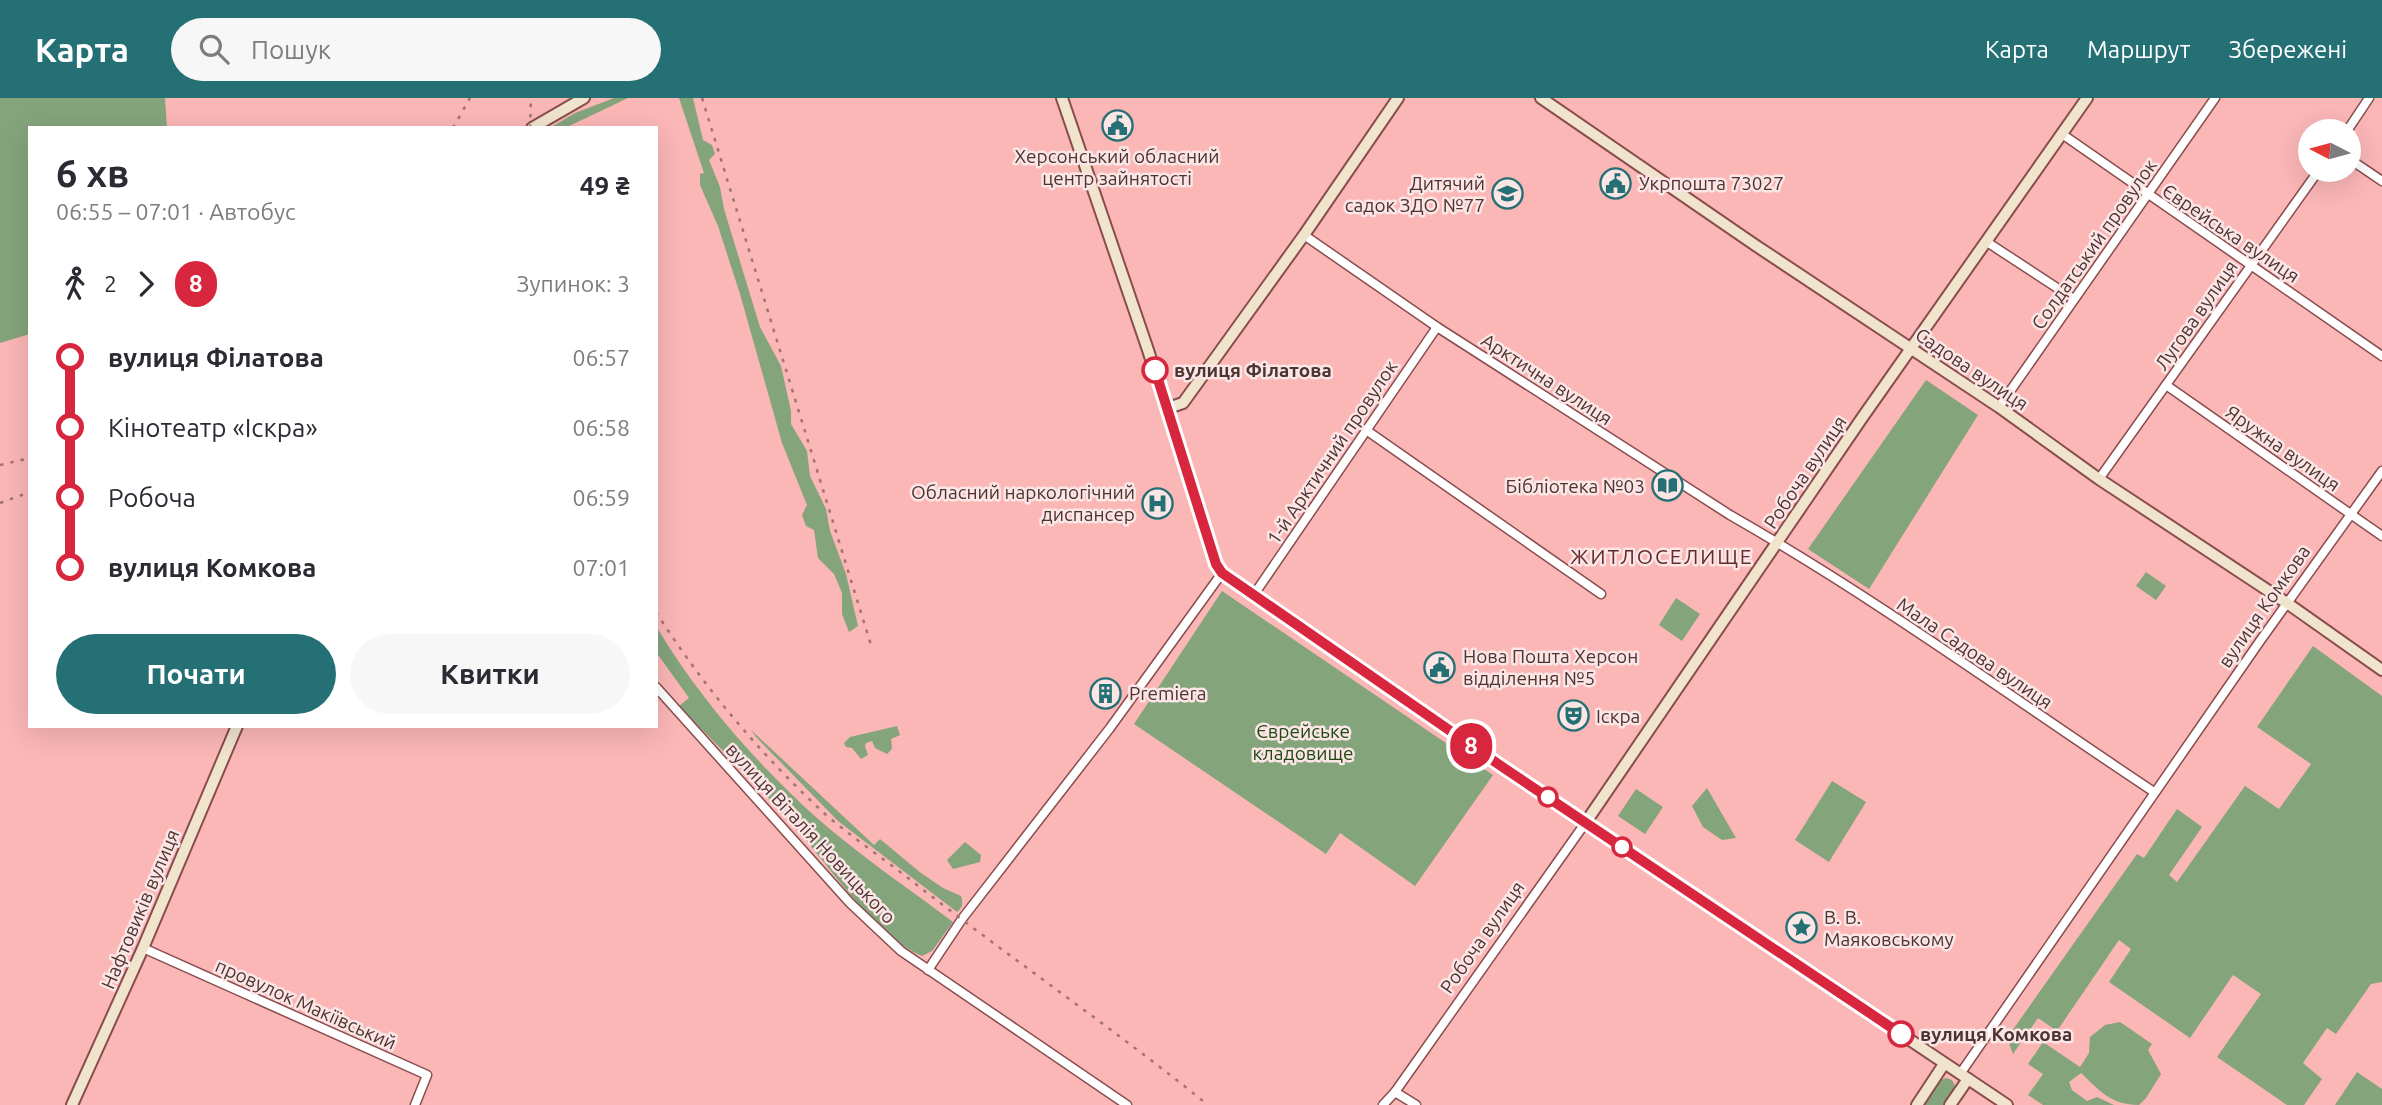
<!DOCTYPE html>
<html lang="uk">
<head>
<meta charset="utf-8">
<style>
  :root { --surface:#fff; --page:#f7f7f7; --text:#2b2b33; --muted:#7c7c81; --accent:#257074 }
  body { margin:0; font-family:Ubuntu,sans-serif; background:var(--page); color:var(--text); height:100vh; display:flex; flex-direction:column; font-size:26px; white-space:nowrap }
  * { box-sizing:border-box; margin:0 }
  p { font-size:23px; color:var(--muted) }
  .icon { flex:none; width:38px; height:38px; fill:none; stroke:currentColor; stroke-width:2; stroke-linecap:round; stroke-linejoin:round }
  .map { position:relative; flex:1; overflow:hidden }
  .sheet { position:absolute; left:28px; top:28px; width:630px; height:602px; display:flex; flex-direction:column; background:var(--surface); border-radius:0px; box-shadow:0 7px 28px #0002 }
  .sheet>* { flex:none }
  .badge { padding:0 14px; border-radius:23px; font-size:24px; line-height:46px }
  .needle { width:46px; rotate:276deg }
  .controls { position:absolute; left:2298px; top:21px; display:grid; gap:14px }
  .controls a { display:grid; place-items:center; width:63px; height:63px; border-radius:50%; background:var(--surface); box-shadow:0 7px 28px #0002; font-size:35px }
  .map>.badge { position:absolute; translate:-50% -50%; box-shadow:0 0 0 4px #fff }
  .legs { display:flex; align-items:center; gap:10px; height:77px; padding:0 28px; font-size:23px }
  .legs p { margin-inline-start:auto }
  .head { display:flex; align-items:center; justify-content:space-between; height:119px; padding:0 28px }
  h1 { font-size:38px; font-weight:700; line-height:52px }
  .cta { display:flex; gap:14px; margin-top:auto; padding:14px 28px }
  .cta a { flex:1; height:80px; border-radius:42px; background:var(--accent); color:#fff; font-size:28px; font-weight:700; line-height:80px; text-align:center }
  .cta a+a { background:var(--page); color:var(--text) }
  ul { padding:0 28px; list-style:none }
  li { display:flex; align-items:center; gap:24px; height:70px; font-size:26px }
  li i { display:grid; place-items:center; width:10px; height:100%; margin:0 9px; background:currentColor }
  li i::after { content:''; width:18px; height:18px; margin:-9px; border:5px solid; border-radius:50%; background:var(--surface) }
  li p { margin-inline-start:auto }
  li:first-child i { background:linear-gradient(#0000 50%,currentColor 0) }
  li:last-child i { background:linear-gradient(currentColor 50%,#0000 0) }
  header { display:flex; align-items:center; gap:42px; box-sizing:border-box; height:98px; padding:0 35px; background:var(--accent); color:#fff }
  header strong { font-size:33px }
  nav { display:flex; gap:38px; margin-inline-start:auto; font-size:24px }
  .search { width:490px; height:63px; background:var(--page); display:flex; align-items:center; gap:18px; box-sizing:border-box; padding:0 24px; border-radius:38px; color:var(--muted); font-size:26px }
  .map>svg:first-child { display:block }
  .green { fill:#84a47c }
  .lines { fill:none; stroke-linecap:round; stroke-linejoin:round }
  .street-casing { stroke:#894d4e; stroke-width:11 }
  .secondary-casing { stroke:#894d4e; stroke-width:14 }
  .street { stroke:#fff; stroke-width:8 }
  .secondary { stroke:#f1e4cd; stroke-width:10 }
  .rail { stroke:#a37373; stroke-width:2.5; stroke-dasharray:3.5 7; stroke-linecap:butt }
  .line-1-casing { stroke:#fff; stroke-width:16 }
  .line-1 { stroke:#d7263d; stroke-width:10 }
  .stop-1-dot { fill:#fff; stroke:#d7263d; stroke-width:3.5 }
  .labels { text-anchor:middle; stroke-width:5; stroke-linejoin:round; paint-order:stroke }
  .poi-label { font-size:19px; fill:#4e3333; stroke:#fbe5e5; text-anchor:start }
  .street-label { font-size:19px; fill:#4e3333; stroke:#fbe5e5 }
  .stop-label { font-size:19px; font-weight:bold; fill:#4e3333; stroke:#fbe5e5; text-anchor:start }
  .park-label { font-size:19px; fill:#1f4a13; stroke:#fbe5e5 }
  .neighbourhood-label { font-size:21px; letter-spacing:2px; fill:#632c2e; stroke:#fbe5e5 }
</style>
</head>
<body>
<header>
<strong>Карта</strong>
<div class="search"><svg class="icon" aria-label="search" viewBox="0 0 24 24"><circle cx="10" cy="10" r="6"/><path d="M15 15l6 6"/></svg>Пошук</div>
<nav><a>Карта</a><a>Маршрут</a><a>Збережені</a></nav>
</header>
<div class="map">
<svg width="2382" height="1007" viewBox="0 0 2382 1007">
  <rect width="100%" height="100%" fill="#fbb6b6"/>
  <g class="green">
    <polygon points="0,0 165,0 167,30 30,30 30,236 0,245"/>
    <polygon points="614,0 628,0 565,30 550,30 575,15"/>
    <polygon points="679,0 693,0 703,42 712,47 715,56 709,62 720,89 724,111 760,229 781,268 791,313 791,326 807,353 810,378 826,411 830,433 846,476 858,528 849,534 842,516 842,495 834,476 818,460 814,432 806,428 802,417 807,407 782,345 740,196 718,128 700,87 700,76 704,75"/>
    <polygon points="1926,282 1978,317 1869,491 1808,451"/>
    <polygon points="2146,474 2166,488 2156,502 2136,488"/>
    <polygon points="1222,493 1493,677 1415,788 1340,735 1326,756 1134,626"/>
    <polygon points="1676,500 1700,516 1682,543 1659,527"/>
    <path d="M 656,528 C 699,600 755,664 817,720 C 859,757 908,790 953,824 L 932,853 L 922,858 C 879,841 835,776 805,741 C 766,694 721,652 679,608 L 689,600 L 656,554 Z"/>
    <polygon points="2313,548 2382,598 2382,884 2371,886 2336,936 2327,930 2303,965 2322,981 2304,1007 2287,1007 2217,959 2261,896 2233,877 2190,940 2109,884 2131,851 2119,842 2057,933 2038,920 2013,956 2007,940 2137,756 2144,760 2177,711 2202,729 2169,777 2177,784 2245,688 2279,711 2311,666 2257,629"/>
    <polygon points="897,628 900,637 891,641 892,651 887,656 875,650 872,643 866,645 865,648 868,657 861,661 852,650 846,649 844,645 850,639"/>
    <path d="M 751,632 L 874,747 L 880,741 L 921,775 L 943,790 L 961,798 C 963,805 963,809 957,814 L 838,723 L 756,639 Z"/>
    <polygon points="1832,683 1866,704 1829,764 1795,742"/>
    <polygon points="1707,690 1736,740 1722,742 1703,729 1692,708"/>
    <polygon points="1636,691 1663,709 1645,736 1618,718"/>
    <polygon points="965,744 981,757 980,764 953,771 947,762"/>
    <path d="M 2120,924 L 2152,946 L 2148,952 L 2161,976 L 2146,1000 L 2139,1007 C 2111,1007 2100,993 2081,975 L 2069,984 L 2072,992 L 2087,1003 L 2097,999 L 2114,1007 L 2043,1007 L 2028,997 L 2043,976 L 2028,966 L 2043,944 L 2080,969 L 2089,955 L 2090,939 L 2105,927 Z"/>
    <polygon points="2357,974 2382,991 2382,1007 2335,1007"/>
    <polygon points="1946,980 1952,982 1955,988 1943,1007 1924,1007 1941,982"/>
  </g>
  <g class="lines">
    <defs>
      <g id="street">
        <polyline points="2347,33 2369,0"/>
        <polyline points="2062,36 2382,258"/>
        <polyline points="2348,60 2382,83"/>
        <path d="M 1304,137 L 1437,229 L 1730,417 C 1877,501 2014,601 2154,694"/>
        <polyline points="1987,144 2074,201"/>
        <polyline points="2166,287 2382,438"/>
        <polyline points="1999,309 2215,0"/>
        <polyline points="1366,332 1601,496"/>
        <polyline points="2099,381 2319,72"/>
        <polyline points="1253,498 1437,229"/>
        <polyline points="656,589 850,805 901,853 1127,1007"/>
        <polyline points="143,850 427,977 415,1007"/>
        <polyline points="928,872 962,821 1110,630 1222,475"/>
        <polyline points="1960,976 2260,543 2382,373"/>
        <polyline points="1395,994 1416,1007"/>
        <polyline points="1383,1007 1395,994 1586,724"/>
      </g>
      <g id="secondary">
        <polyline points="1062,0 1148,252 1216,466 1222,475 1504,670 2007,1007"/>
        <polyline points="1541,0 1755,147 1999,309 2099,381 2287,505 2382,572"/>
        <polyline points="532,30 584,0"/>
        <polyline points="1168,310 1183,305 1304,137 1398,0"/>
        <polyline points="1586,724 1862,320 2087,0"/>
        <polyline points="72,1007 143,850 237,628"/>
        <polyline points="1917,1007 1944,966"/>
        <polyline points="1950,1007 1968,981"/>
      </g>
    </defs>
    <use href="#street" class="street-casing"/>
    <use href="#secondary" class="secondary-casing"/>
    <use href="#street" class="street"/>
    <use href="#secondary" class="secondary"/>
    <g class="rail">
      <polyline points="702,0 871,547"/>
      <polyline points="453,30 470,0"/>
      <polyline points="530,30 531,0"/>
      <polyline points="0,367 30,360"/>
      <polyline points="0,405 30,394"/>
      <path d="M 656,514 C 703,588 760,656 825,716 C 854,741 887,763 917,787 C 1013,862 1114,931 1208,1007"/>
    </g>
  </g>
  <g class="lines">
    <defs>
      <polyline id="line-1" points="1155,272 1216,466 1222,475 1504,670 1901,936"/>
    </defs>
    <use href="#line-1" class="line-1-casing"/>
    <use href="#line-1" class="line-1"/>
  </g>
  <defs>
    <symbol id="civic-ring" viewBox="-11 -11 22 22"><circle r="9.5" fill="#fbe5e5" stroke="#257074" stroke-width="1.5"/><path d="M-.6-6.5H3V-4.5H.6V-3L4-1V1h2V6H-6V1h2V-1L-.6-3ZM-1.2 2.5V6h2.4V2.5Z" fill="#257074"/></symbol>
    <symbol id="school-ring" viewBox="-11 -11 22 22"><circle r="9.5" fill="#fbe5e5" stroke="#257074" stroke-width="1.5"/><path d="M0-5L7-2L0 1L-7-2ZM-4 1L0 2.5L4 1V4Q0 6-4 4Z" fill="#257074"/></symbol>
    <symbol id="library-ring" viewBox="-11 -11 22 22"><circle r="9.5" fill="#fbe5e5" stroke="#257074" stroke-width="1.5"/><path d="M-6-4Q-3-5.5-.7-3.5V5Q-3 3-6 4ZM6-4Q3-5.5 .7-3.5V5Q3 3 6 4Z" fill="#257074"/></symbol>
    <symbol id="hospital-ring" viewBox="-11 -11 22 22"><circle r="9.5" fill="#fbe5e5" stroke="#257074" stroke-width="1.5"/><path d="M-5-5h3v3.5h4V-5h3V5h-3V1.5h-4V5h-3Z" fill="#257074"/></symbol>
    <symbol id="building-ring" viewBox="-11 -11 22 22"><circle r="9.5" fill="#fbe5e5" stroke="#257074" stroke-width="1.5"/><path d="M-4-6H4V6H1V3H-1V6H-4ZM-2.5-4.3h1.7v1.8h-1.7ZM.8-4.3h1.7v1.8H.8ZM-2.5-1h1.7V.8h-1.7ZM.8-1h1.7V.8H.8Z" fill="#257074"/></symbol>
    <symbol id="theatre-ring" viewBox="-11 -11 22 22"><circle r="9.5" fill="#fbe5e5" stroke="#257074" stroke-width="1.5"/><path d="M-5-5.5Q0-4 5-5.5V0Q5 5 0 6Q-5 5-5 0ZM-3.3-2.5H-1v1.5H-3.3ZM1-2.5H3.3v1.5H1ZM-2.8 1Q0 5.5 2.8 1Z" fill="#257074"/></symbol>
    <symbol id="sight-ring" viewBox="-11 -11 22 22"><circle r="9.5" fill="#fbe5e5" stroke="#257074" stroke-width="1.5"/><path d="M0-6L1.8-2.2L6-1.7L2.9 1.2L3.7 5.4L0 3.3L-3.7 5.4L-2.9 1.2L-6-1.7L-1.8-2.2Z" fill="#257074"/></symbol>
  </defs>
  <g fill-rule="evenodd">
    <use href="#civic-ring" x="1100" y="10" width="35" height="35"/>
    <use href="#civic-ring" x="1598" y="68" width="35" height="35"/>
    <use href="#school-ring" x="1490" y="78" width="35" height="35"/>
    <use href="#library-ring" x="1650" y="370" width="35" height="35"/>
    <use href="#hospital-ring" x="1140" y="388" width="35" height="35"/>
    <use href="#civic-ring" x="1422" y="552" width="35" height="35"/>
    <use href="#building-ring" x="1088" y="578" width="35" height="35"/>
    <use href="#theatre-ring" x="1556" y="600" width="35" height="35"/>
    <use href="#sight-ring" x="1784" y="812" width="35" height="35"/>
  </g>
  <g class="stop-1-dot">
    <circle cx="1155" cy="272" r="12"/>
    <circle cx="1548" cy="699" r="9"/>
    <circle cx="1622" cy="749" r="9"/>
    <circle cx="1901" cy="936" r="12"/>
  </g>
  <g class="labels">
    <g class="poi-label">
      <text x="1117" y="65" text-anchor="middle">Херсонський обласний<tspan x="1117" dy="22">центр зайнятості</tspan></text>
      <text x="1485" y="92" text-anchor="end">Дитячий<tspan x="1485" dy="22">садок ЗДО №77</tspan></text>
      <text x="1639" y="92">Укрпошта 73027</text>
      <text x="1645" y="395" text-anchor="end">Бібліотека №03</text>
      <text x="1135" y="401" text-anchor="end">Обласний наркологічний<tspan x="1135" dy="22">диспансер</tspan></text>
      <text x="1463" y="565">Нова Пошта Херсон<tspan x="1463" dy="22">відділення №5</tspan></text>
      <text x="1129" y="602">Premiera</text>
      <text x="1596" y="625">Іскра</text>
      <text x="1824" y="826">В. В.<tspan x="1824" dy="22">Маяковському</tspan></text>
    </g>
    <g class="street-label">
      <text transform="translate(2231 135) rotate(34)" y="7">Єврейська вулиця</text>
      <text transform="translate(2094 146) rotate(-55)" y="7">Солдатський провулок</text>
      <text transform="translate(2196 217) rotate(-55)" y="7">Лугова вулиця</text>
      <text transform="translate(1972 271) rotate(34)" y="7">Садова вулиця</text>
      <text transform="translate(1547 281) rotate(33)" y="7">Арктична вулиця</text>
      <text transform="translate(2283 350) rotate(35)" y="7">Яружна вулиця</text>
      <text transform="translate(1332 354) rotate(-56)" y="7">1-й Арктичний провулок</text>
      <text transform="translate(1805 374) rotate(-56)" y="7">Робоча вулиця</text>
      <text transform="translate(2264 508) rotate(-55)" y="7">вулиця Комкова</text>
      <text transform="translate(1975 555) rotate(34)" y="7">Мала Садова вулиця</text>
      <text transform="translate(811 735) rotate(47)" y="7">вулиця Віталія Новицького</text>
      <text transform="translate(140 811) rotate(-67)" y="7">Нафтовиків вулиця</text>
      <text transform="translate(1482 839) rotate(-55)" y="7">Робоча вулиця</text>
      <text transform="translate(306 906) rotate(24)" y="7">провулок Макіївський</text>
    </g>
    <g class="stop-label">
      <text x="1174" y="279">вулиця Філатова</text>
      <text x="1920" y="943">вулиця Комкова</text>
    </g>
    <g class="park-label">
      <text x="1303" y="640">Єврейське<tspan x="1303" dy="22">кладовище</tspan></text>
    </g>
    <g class="neighbourhood-label">
      <text x="1662" y="466">ЖИТЛОСЕЛИЩЕ</text>
    </g>
  </g>
</svg>
<div class="controls">
<a><svg class="needle" viewBox="-14 -14 28 28"><path d="M0-13l5 13h-10z" fill="#e53935"/><path d="M0 13l5-13h-10z" fill="#7c7c81"/></svg></a>
</div>
<b class="badge" style="left:1471px;top:648px;background:#d7263d;color:#fff">8</b>
<section class="sheet">
<div class="head"><div><h1>6 хв</h1><p>06:55 – 07:01 · Автобус</p></div><b>49 ₴</b></div>
<div class="legs"><svg class="icon" aria-label="walk" viewBox="0 0 24 24"><circle cx="13" cy="4" r="2"/><path d="M13 8l-2 6 4 7M11 14l-3 7M7 12l3-4h3l4 4"/></svg>2<svg class="icon" aria-label="forward" viewBox="0 0 24 24"><path d="M9 5l7 7-7 7"/></svg><b class="badge" style="background:#d7263d;color:#fff">8</b><p>Зупинок: 3</p></div>
<ul>
<li><i style="color:#d7263d"></i><b>вулиця Філатова</b><p>06:57</p></li>
<li><i style="color:#d7263d"></i><span>Кінотеатр «Іскра»</span><p>06:58</p></li>
<li><i style="color:#d7263d"></i><span>Робоча</span><p>06:59</p></li>
<li><i style="color:#d7263d"></i><b>вулиця Комкова</b><p>07:01</p></li>
</ul>
<div class="cta"><a>Почати</a><a>Квитки</a></div>
</section>
</div>
</body>
</html>
